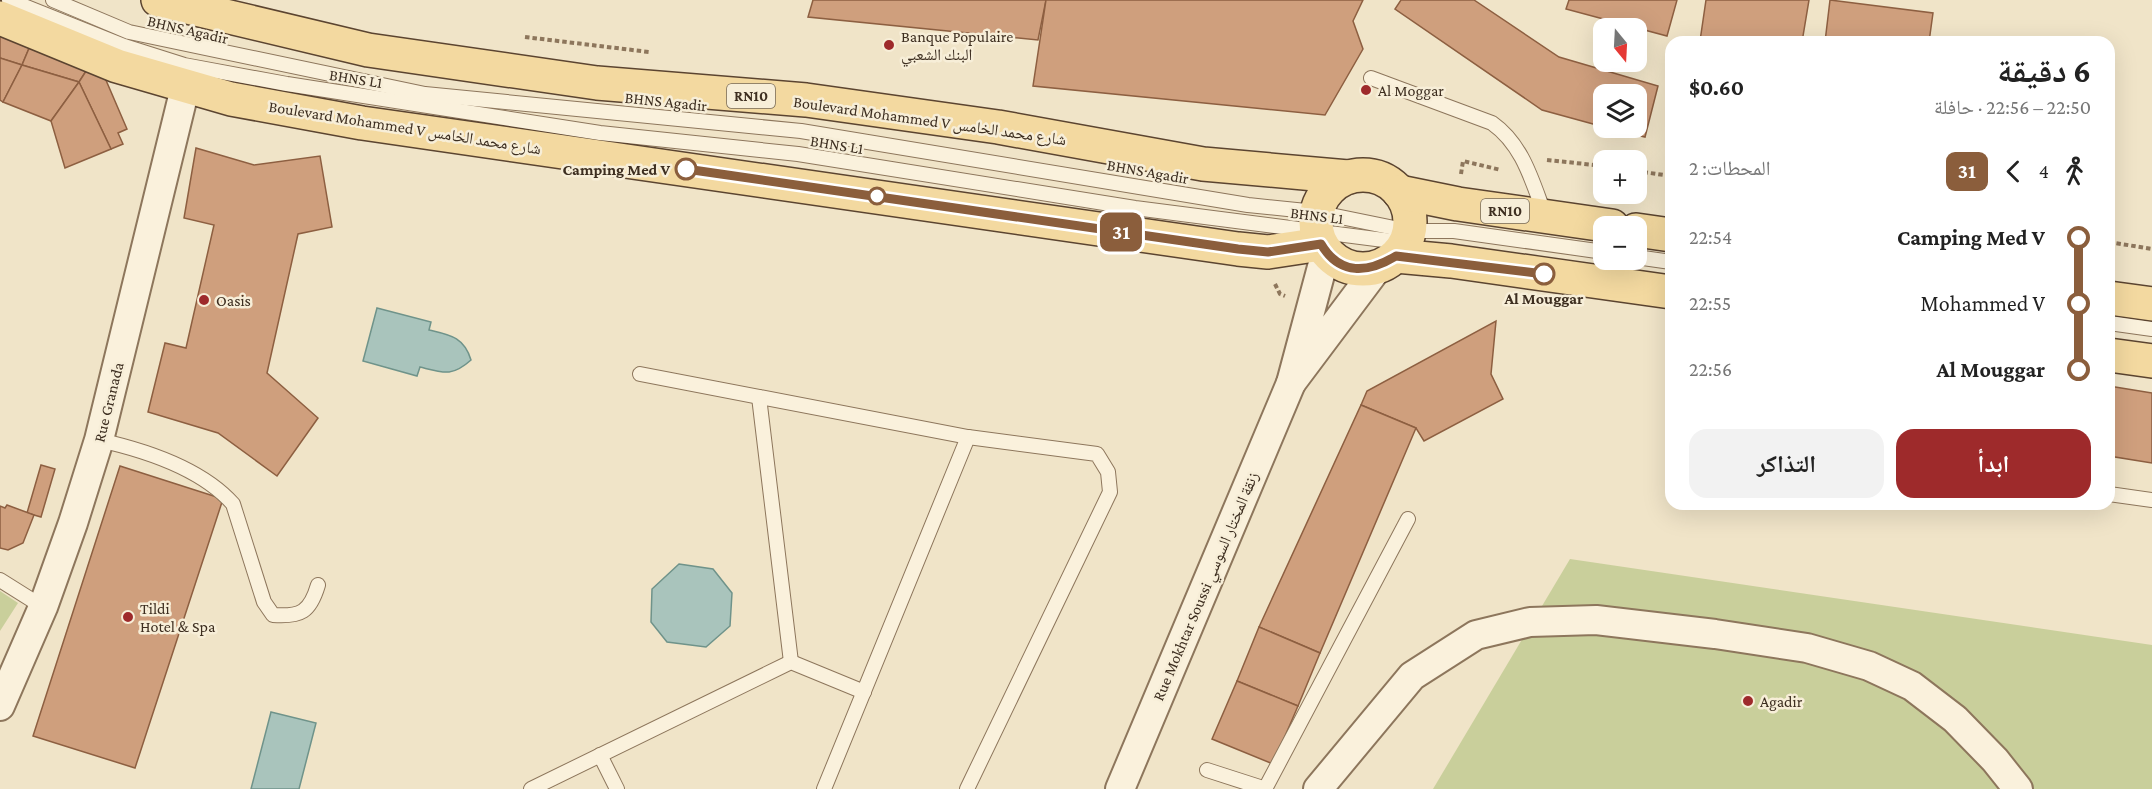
<!DOCTYPE html>
<html lang="ar">
<head>
<meta charset="utf-8">
<style>
  :root { --surface:#fff; --page:#f2f2f2; --text:#222; --muted:#767676; --accent:#9e2a2b }
  body { margin:0; font-family:"Crimson Pro","Noto Naskh Arabic",serif; background:var(--page); color:var(--text); direction:rtl; height:100vh; display:flex; flex-direction:column; font-size:22px; white-space:nowrap }
  * { box-sizing:border-box; margin:0 }
  p { font-size:20px; color:var(--muted) }
  .icon { flex:none; width:33px; height:33px; fill:none; stroke:currentColor; stroke-width:2; stroke-linecap:round; stroke-linejoin:round }
  .map { position:relative; flex:1; overflow:hidden; direction:ltr }
  .sheet { position:absolute; left:1665px; top:36px; width:450px; height:474px; display:flex; flex-direction:column; background:var(--surface); border-radius:18px; box-shadow:0 6px 24px #0002; direction:rtl }
  .sheet>* { flex:none }
  .badge { padding:0 12px; border-radius:9px; font-size:21px; line-height:39px }
  .needle { width:39px; rotate:162deg }
  .tools { position:absolute; left:1593px; top:18px; display:grid; gap:12px }
  .tools a { display:grid; place-items:center; width:54px; height:54px; border-radius:12px; background:var(--surface); box-shadow:0 6px 24px #0002; font-size:30px }
  .map>.badge { position:absolute; translate:-50% -50%; box-shadow:0 0 0 3px #fff }
  .legs { display:flex; align-items:center; gap:9px; height:66px; padding:0 24px; font-size:20px }
  .legs p { margin-inline-start:auto }
  .headline { display:flex; align-items:center; justify-content:space-between; height:102px; padding:0 24px }
  h1 { font-size:33px; font-weight:700; line-height:45px }
  .action { display:flex; gap:12px; margin-top:auto; padding:12px 24px }
  .action a { flex:1; height:69px; border-radius:18px; background:var(--accent); color:#fff; font-size:24px; font-weight:700; line-height:69px; text-align:center }
  .action a+a { background:var(--page); color:var(--text) }
  ul { padding:0 24px; list-style:none }
  li { display:flex; align-items:center; gap:21px; height:66px; font-size:22px }
  li i { display:grid; place-items:center; width:9px; height:100%; margin:0 8px; background:currentColor }
  li i::after { content:''; width:15px; height:15px; margin:-8px; border:4px solid; border-radius:50%; background:var(--surface) }
  li p { margin-inline-start:auto }
  li:first-child i { background:linear-gradient(#0000 50%,currentColor 0) }
  li:last-child i { background:linear-gradient(currentColor 50%,#0000 0) }
  .map>svg:first-child { display:block }
  .green { fill:#c9cf9b }
  .water { fill:#a9c4bc; stroke:#6f938a; stroke-width:1.5 }
  .building { fill:#cf9f7d; stroke:#8d5f41; stroke-width:1.5 }
  .lines { fill:none; stroke-linecap:round; stroke-linejoin:round }
  .lane-casing { stroke:#8d765c; stroke-width:16 }
  .street-casing { stroke:#8d765c; stroke-width:32 }
  .primary-casing { stroke:#5b4430; stroke-width:36 }
  .path { stroke:#8d765c; stroke-width:4; stroke-dasharray:4.5 3; stroke-linecap:butt }
  .lane { stroke:#faf1dc; stroke-width:14 }
  .street { stroke:#faf1dc; stroke-width:28 }
  .primary { stroke:#f3d9a0; stroke-width:33 }
  .line-1-casing { stroke:#fff; stroke-width:14 }
  .line-1 { stroke:#8b5e3c; stroke-width:9 }
  .poi-dot { fill:#9e2a2b; stroke:#f7eed8; stroke-width:2 }
  .stop-1-dot { fill:#fff; stroke:#8b5e3c; stroke-width:3 }
  .labels { text-anchor:middle; stroke-width:5; stroke-linejoin:round; paint-order:stroke }
  .shield { fill:#f7eed8; stroke:#756857; stroke-width:1.5 }
  .shield-label { font-size:15px; font-weight:bold; fill:#3d2e20 }
  .street-label { font-size:16px; fill:#3d2e20; stroke:#f7eed8 }
  .poi-label { font-size:16px; fill:#3d2e20; stroke:#f7eed8; text-anchor:start }
  .stop-label { font-size:16px; font-weight:bold; fill:#3d2e20; stroke:#f7eed8; text-anchor:end }
</style>
</head>
<body>
<div class="map">
<svg width="2152" height="789" viewBox="0 0 2152 789">
  <rect width="100%" height="100%" fill="#f0e4c8"/>
  <g class="green">
    <polygon points="1570,559 2152,645 2152,789 1433,789"/>
    <polygon points="0,591 18,603 0,631"/>
  </g>
  <g class="water">
    <path d="M 377,308 L 431,322 L 429,330 C 450,335 464,337 471,360 C 452,377 444,373 420,367 L 417,376 L 363,361 Z"/>
    <polygon points="679,564 713,569 732,593 730,626 706,647 667,642 651,622 652,589"/>
    <polygon points="271,712 316,723 299,789 251,789"/>
  </g>
  <g class="building">
    <polygon points="813,0 1046,0 1038,40 808,17"/>
    <polygon points="1046,0 1363,0 1353,21 1363,49 1325,115 1033,86"/>
    <polygon points="1401,0 1474,0 1559,57 1658,86 1645,137 1607,128 1636,128 1636,94 1604,94 1604,127 1542,110 1395,9"/>
    <polygon points="1569,0 1677,0 1667,36 1566,9"/>
    <polygon points="1706,0 1809,0 1802,42 1700,41"/>
    <polygon points="1830,0 1933,13 1929,42 1825,42"/>
    <polygon points="0,34 30,46 22,65 0,58"/>
    <polygon points="30,46 88,68 79,82 22,65"/>
    <polygon points="0,58 22,65 3,102 0,100"/>
    <polygon points="22,65 79,82 51,121 3,102"/>
    <polygon points="88,68 102,71 127,129 118,133 123,144 111,149 79,82"/>
    <polygon points="79,82 111,149 65,168 51,121"/>
    <polygon points="196,148 254,165 320,156 332,227 298,234 267,373 318,418 277,476 218,433 148,412 165,343 186,348 214,225 184,218"/>
    <polygon points="1496,321 1491,374 1503,399 1424,441 1416,428 1361,405 1367,391"/>
    <polygon points="2109,386 2152,393 2152,463 2109,456"/>
    <polygon points="1361,405 1416,428 1320,653 1259,627"/>
    <polygon points="41,465 55,469 41,517 27,513"/>
    <polygon points="120,466 223,499 135,768 33,736"/>
    <polygon points="7,505 34,515 23,543 8,550 0,548 0,506 5,508"/>
    <polygon points="1259,627 1320,653 1298,706 1237,681"/>
    <polygon points="1237,681 1298,706 1273,764 1212,739"/>
  </g>
  <g class="lines">
    <defs>
      <g id="lane">
        <polyline points="9,0 124,46 184,65 287,84 600,133 798,154 1135,208 1407,243"/>
        <polyline points="53,0 129,32 425,94 801,131 1248,205 1316,212 1409,231 1454,231 1604,252"/>
        <path d="M 1371,78 L 1492,123 C 1523,145 1532,181 1545,215"/>
        <polyline points="1636,257 1671,262"/>
        <polyline points="2109,323 2152,329"/>
        <polyline points="640,374 968,437 1097,454 1108,472 1110,492 967,789"/>
        <polyline points="759,397 791,662"/>
        <path d="M 99,440 C 144,450 201,468 233,504 L 264,602 L 273,615 C 301,617 310,612 318,585"/>
        <polyline points="2109,494 2152,500"/>
        <polyline points="0,580 43,607"/>
        <polyline points="600,755 617,789"/>
        <polyline points="1207,770 1266,789"/>
        <polyline points="531,789 791,662 864,692"/>
        <polyline points="824,789 968,437"/>
        <polyline points="1265,789 1408,519"/>
      </g>
      <g id="street">
        <polyline points="1326,252 1291,383 1378,267"/>
        <polyline points="0,706 43,607 73,523 99,440 185,88"/>
        <polyline points="1120,789 1291,383"/>
        <polyline points="1318,789 1412,676 1476,635 1530,622 1596,620 1715,634 1807,648 1869,666 1912,686 1955,719 1995,760 2018,789"/>
      </g>
      <g id="primary">
        <polyline points="158,0 368,50 597,83 806,100 998,127 1203,164 1348,177"/>
        <polyline points="0,18 117,66 231,99 362,123 1238,249 1268,252 1321,244"/>
        <circle cx="1363" cy="222" r="47"/>
        <polyline points="1399,192 1458,204 1612,226"/>
        <polyline points="1636,230 1671,235"/>
        <polyline points="1396,256 1451,261 1671,292"/>
        <polyline points="2109,298 2152,304"/>
        <polyline points="2109,355 2152,361"/>
      </g>
    </defs>
    <use href="#lane" class="lane-casing"/>
    <use href="#street" class="street-casing"/>
    <use href="#primary" class="primary-casing"/>
    <g class="path">
      <polyline points="525,37 649,52"/>
      <polyline points="1547,160 1604,166"/>
      <polyline points="1636,171 1671,176"/>
      <polyline points="1461,174 1463,161 1501,170"/>
      <polyline points="2109,242 2152,249"/>
      <polyline points="1275,284 1280,294 1285,296"/>
    </g>
    <use href="#lane" class="lane"/>
    <use href="#street" class="street"/>
    <use href="#primary" class="primary"/>
  </g>
  <g class="lines">
    <defs>
      <path id="line-1" d="M 686,169 L 1238,249 L 1268,252 L 1321,244 C 1340,276 1368,273 1396,256 L 1544,274"/>
    </defs>
    <use href="#line-1" class="line-1-casing"/>
    <use href="#line-1" class="line-1"/>
  </g>
  <g class="poi-dot">
    <circle cx="889" cy="45" r="6"/>
    <circle cx="1366" cy="90" r="6"/>
    <circle cx="204" cy="300" r="6"/>
    <circle cx="128" cy="617" r="6"/>
    <circle cx="1748" cy="701" r="6"/>
  </g>
  <g class="stop-1-dot">
    <circle cx="686" cy="169" r="10"/>
    <circle cx="877" cy="196" r="8"/>
    <circle cx="1544" cy="274" r="10"/>
  </g>
  <g class="labels">
    <g class="shield">
      <rect x="727" y="84" width="48" height="24" rx="4.5"/>
      <rect x="1481" y="199" width="48" height="24" rx="4.5"/>
    </g>
    <g class="shield-label">
      <text x="751" y="101">RN10</text>
      <text x="1505" y="216">RN10</text>
    </g>
    <g class="street-label">
      <text transform="translate(188 29) rotate(13)" y="6">BHNS Agadir</text>
      <text transform="translate(356 78) rotate(9)" y="6">BHNS L1</text>
      <text transform="translate(666 101) rotate(6)" y="6">BHNS Agadir</text>
      <text transform="translate(930 120) rotate(8)" y="6">Boulevard Mohammed V شارع محمد الخامس</text>
      <text transform="translate(405 127) rotate(9)" y="6">Boulevard Mohammed V شارع محمد الخامس</text>
      <text transform="translate(837 144) rotate(9)" y="6">BHNS L1</text>
      <text transform="translate(1148 171) rotate(10)" y="6">BHNS Agadir</text>
      <text transform="translate(1317 215) rotate(7)" y="6">BHNS L1</text>
      <text transform="translate(108 402) rotate(-76)" y="6">Rue Granada</text>
      <text transform="translate(1205 586) rotate(-67)" y="6">Rue Mokhtar Soussi زنقة المختار السوسي</text>
    </g>
    <g class="poi-label">
      <text x="901" y="42">Banque Populaire<tspan x="901" dy="18">البنك الشعبي</tspan></text>
      <text x="1378" y="96">Al Moggar</text>
      <text x="216" y="306">Oasis</text>
      <text x="140" y="614">Tildi<tspan x="140" dy="18">Hotel &amp; Spa</tspan></text>
      <text x="1760" y="707">Agadir</text>
    </g>
    <g class="stop-label">
      <text x="670" y="175">Camping Med V</text>
      <text x="1544" y="304" text-anchor="middle">Al Mouggar</text>
    </g>
  </g>
</svg>
<div class="tools">
<a><svg class="needle" viewBox="-14 -14 28 28"><path d="M0-13l5 13h-10z" fill="#e53935"/><path d="M0 13l5-13h-10z" fill="#767676"/></svg></a>
<a><svg class="icon" aria-label="layers" viewBox="0 0 24 24"><path d="M12 4l9 5-9 5-9-5zM3 14l9 5 9-5"/></svg></a>
<a>+</a>
<a>−</a>
</div>
<b class="badge" style="left:1121px;top:232px;background:#8b5e3c;color:#fff">31</b>
<section class="sheet">
<div class="headline"><div><h1>6 دقيقة</h1><p>22:50 – 22:56 · حافلة</p></div><b>$0.60</b></div>
<div class="legs"><svg class="icon" aria-label="walk" viewBox="0 0 24 24"><circle cx="13" cy="4" r="2"/><path d="M13 8l-2 6 4 7M11 14l-3 7M7 12l3-4h3l4 4"/></svg>4<svg class="icon" aria-label="back" viewBox="0 0 24 24"><path d="M15 5l-7 7 7 7"/></svg><b class="badge" style="background:#8b5e3c;color:#fff">31</b><p>المحطات: 2</p></div>
<ul>
<li><i style="color:#8b5e3c"></i><b>Camping Med V</b><p>22:54</p></li>
<li><i style="color:#8b5e3c"></i><span>Mohammed V</span><p>22:55</p></li>
<li><i style="color:#8b5e3c"></i><b>Al Mouggar</b><p>22:56</p></li>
</ul>
<div class="action"><a>ابدأ</a><a>التذاكر</a></div>
</section>
</div>
</body>
</html>
